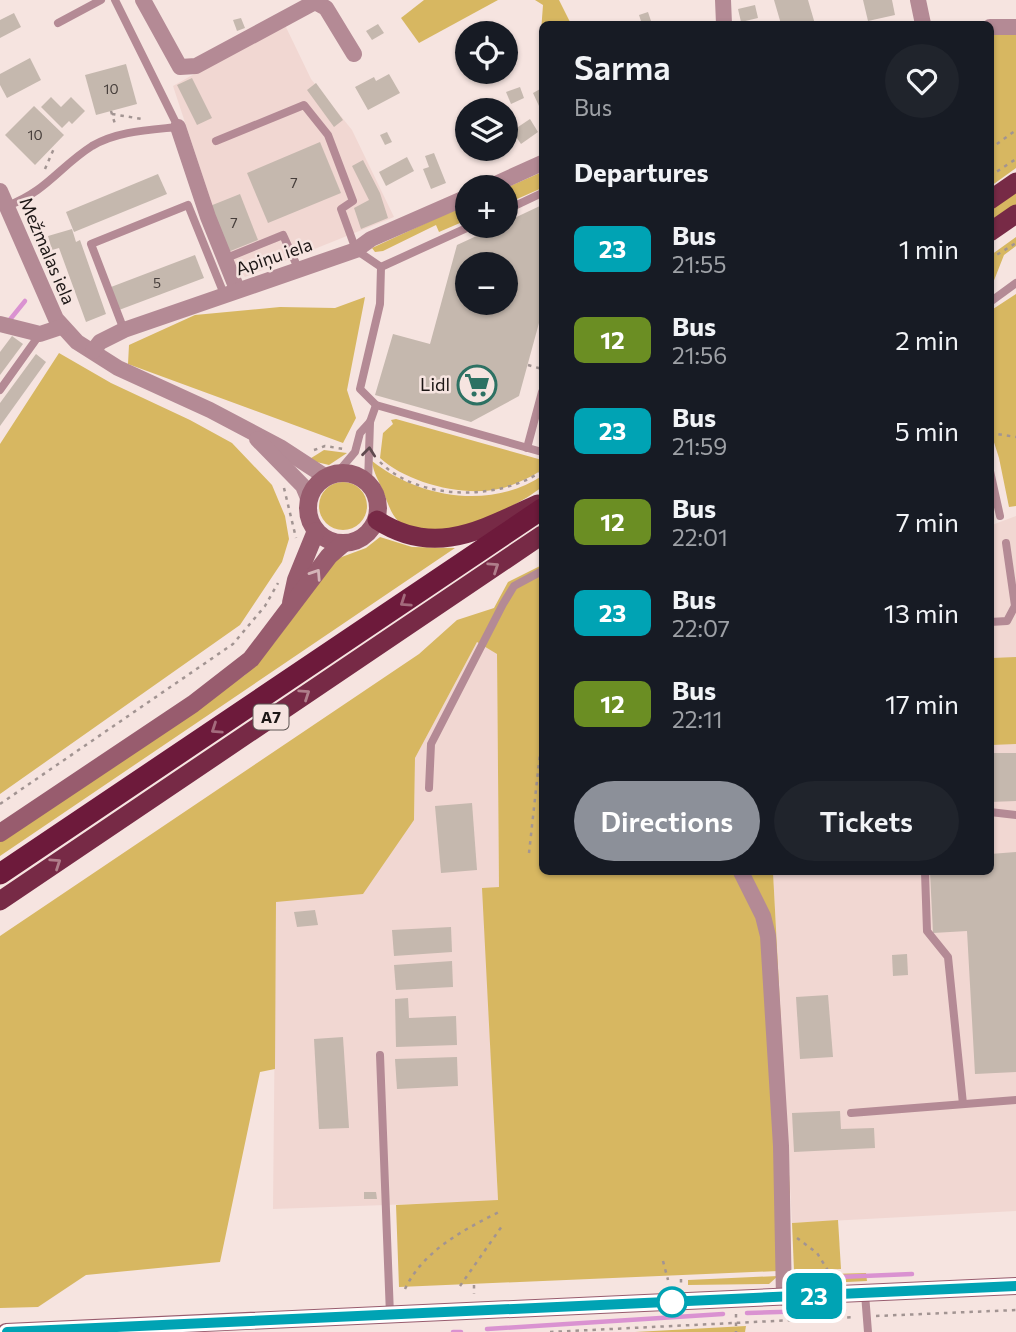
<!DOCTYPE html>
<html lang="en">
<head>
<meta charset="utf-8">
<style>
  :root { --surface:#171b24; --page:#20242c; --text:#f1f3f6; --muted:#9ea1a6; --accent:#8c9099 }
  body { margin:0; font-family:Commissioner,sans-serif; background:var(--page); color:var(--text); height:100vh; display:flex; flex-direction:column; font-size:26px; white-space:nowrap }
  * { box-sizing:border-box; margin:0 }
  p { font-size:23px; color:var(--muted) }
  .icon { flex:none; width:38px; height:38px; fill:none; stroke:currentColor; stroke-width:2; stroke-linecap:round; stroke-linejoin:round }
  .map { position:relative; flex:1; overflow:hidden }
  .side { position:absolute; left:539px; top:21px; width:455px; height:854px; display:flex; flex-direction:column; background:var(--surface); border-radius:10px; box-shadow:0 2px 5px #0004 }
  .side>* { flex:none }
  .badge { padding:0 14px; border-radius:10px; font-size:24px; line-height:46px }
  .buttons { position:absolute; left:455px; top:21px; display:grid; gap:14px }
  .buttons a { display:grid; place-items:center; width:63px; height:63px; border-radius:50%; background:var(--surface); box-shadow:0 2px 5px #0004; font-size:35px }
  .map>.badge { position:absolute; translate:-50% -50%; box-shadow:0 0 0 4px #fff }
  h2 { padding:0 35px; font-size:26px; line-height:63px }
  .round { display:grid; place-items:center; flex:none; width:74px; height:74px; border-radius:37px; background:var(--page) }
  .head { display:flex; align-items:center; justify-content:space-between; height:119px; padding:0 35px }
  h1 { font-size:33px; font-weight:600; line-height:52px }
  .action { display:flex; gap:14px; margin-top:auto; padding:14px 35px }
  .action a { flex:1; height:80px; border-radius:42px; background:var(--accent); color:#fff; font-size:28px; font-weight:600; line-height:80px; text-align:center }
  .action a+a { background:var(--page); color:var(--text) }
  ul { padding:0; list-style:none }
  li { display:flex; align-items:center; gap:21px; height:91px; padding:0 35px }
  li div { flex:1 }
  li b { display:block; font-size:26px }
  li em { font-style:normal }
  li .badge { min-width:77px; font-weight:700; text-align:center }
  .map>svg:first-child { display:block }
  .built { fill:#f1d7d2 }
  .green { fill:#d7b761 }
  .lines { fill:none; stroke-linecap:round; stroke-linejoin:round }
  .stream { stroke:#da92d1; stroke-width:4.5 }
  .building { fill:#c5b8ae; fill-rule:evenodd }
  .path { stroke:#a29492; stroke-width:2.5; stroke-dasharray:3.5 5; stroke-linecap:butt }
  .service { stroke:#b48a95; stroke-width:8 }
  .minor { stroke:#b48a95; stroke-width:16 }
  .secondary { stroke:#985c6e; stroke-width:18 }
  .trunk { stroke:#772a46; stroke-width:19 }
  .motorway { stroke:#6d1a3b; stroke-width:21 }
  .oneway { stroke:#604a4f }
  .oneway2 { stroke:#b07e8b }
  .oneway3 { stroke:#d5b4b8 }
  .oneway4 { stroke:#a46b7d }
  .line-casing { stroke:#fff; stroke-width:16 }
  .line { stroke:#00a3b4; stroke-width:10 }
  .stop-dot { fill:#fff; stroke:#00a3b4; stroke-width:3.5 }
  .labels { text-anchor:middle; stroke-width:5; stroke-linejoin:round; paint-order:stroke }
  .number-label { font-size:14px; fill:#463e3b }
  .shield { fill:#f6e4e0; stroke:#5d5452; stroke-width:2 }
  .shield-label { font-size:16px; font-weight:bold; fill:#1c1615 }
  .street-label { font-size:18px; fill:#1c1615; stroke:#f6e4e0 }
  .poi-label { font-size:18px; fill:#1c1615; stroke:#f6e4e0; text-anchor:end }
</style>
</head>
<body>
<div class="map">
<svg width="1016" height="1332" viewBox="0 0 1016 1332">
  <rect width="100%" height="100%" fill="#f6e4e0"/>
  <g class="built">
    <polygon points="284,23 311,79 352,130 394,217 245,277 228,253 173,86"/>
    <polygon points="1016,516 1016,1211 792,1223 773,872 990,872 991,522 992,525"/>
    <polygon points="477,642 497,653 499,887 483,889 498,1201 273,1209 276,902 414,820 415,758"/>
  </g>
  <g class="green">
    <polygon points="424,0 498,0 419,43 401,18"/>
    <polygon points="535,0 559,0 570,22 542,24 541,32 543,5"/>
    <polygon points="1016,33 1016,168 991,186 990,34"/>
    <polygon points="542,172 542,188 506,204 506,188"/>
    <polygon points="1016,191 1016,205 991,222 991,208"/>
    <polygon points="467,204 467,220 439,232 436,225 383,251 375,252 372,248"/>
    <polygon points="1016,237 1016,246 1004,255 991,288 991,255"/>
    <polygon points="1016,294 1016,506 1009,507 999,458 991,433 990,311"/>
    <polygon points="365,297 347,390 356,418 343,443 128,364 129,345 195,315 280,307 335,308"/>
    <polygon points="59,353 111,383 190,420 232,443 272,485 285,516 289,539 282,562 240,625 0,794 0,444"/>
    <path d="M 396,419 L 542,460 L 542,470 C 529,478 513,486 498,489 C 461,497 406,482 380,458 L 383,433 L 393,424 L 391,420 Z"/>
    <polygon points="324,450 347,453 329,465 308,460"/>
    <path d="M 372,461 C 419,498 490,510 542,476 L 542,487 C 514,509 447,541 411,529 C 393,523 389,506 383,491 C 379,481 373,472 372,461 Z"/>
    <circle cx="343" cy="506" r="24"/>
    <polygon points="380,537 412,547 455,548 0,856 0,841 245,675 274,643 332,565 339,558 366,548"/>
    <polygon points="542,565 542,872 773,872 790,1193 778,1271 399,1287 396,1205 498,1200 482,888 499,887 497,654 477,642 415,758 414,820 363,894 276,902 275,1069 260,1072 220,1262 86,1275 38,1307 0,1308 0,936 419,654 457,620 494,608 508,582"/>
    <polygon points="1016,657 1016,744 991,745 992,658"/>
    <polygon points="838,1220 841,1269 794,1271 792,1223"/>
    <polygon points="866,1273 867,1281 807,1284 794,1275"/>
    <polygon points="778,1276 769,1284 688,1285 688,1280"/>
    <polygon points="746,1326 745,1332 635,1332"/>
  </g>
  <g class="lines">
    <g class="stream">
      <polyline points="8,322 25,301"/>
      <polyline points="839,1277 912,1274"/>
      <polyline points="747,1313 844,1310"/>
      <polyline points="487,1329 723,1314"/>
      <polyline points="453,1332 461,1332"/>
    </g>
  </g>
  <g class="building">
    <polygon points="774,0 808,0 815,24 781,24"/>
    <polygon points="863,0 892,0 895,15 868,21"/>
    <polygon points="755,5 758,18 741,22 738,9"/>
    <polygon points="648,12 652,24 642,24 639,15"/>
    <polygon points="14,13 21,27 0,38 0,20"/>
    <polygon points="241,18 245,28 237,31 233,20"/>
    <polygon points="378,24 384,33 372,40 366,31"/>
    <polygon points="30,58 41,80 7,98 0,85 0,74"/>
    <polygon points="126,64 137,104 96,115 85,75"/>
    <polygon points="389,74 400,93 368,110 355,87 374,77 376,81"/>
    <polygon points="192,78 212,118 197,125 177,85"/>
    <polygon points="316,83 343,120 334,127 307,90"/>
    <polygon points="520,87 524,98 511,104 506,92"/>
    <polygon points="542,88 542,105 539,106 533,93"/>
    <polygon points="51,97 61,107 71,97 85,111 72,124 69,121 62,128 41,107"/>
    <polygon points="482,102 486,110 467,110 467,116 462,110"/>
    <polygon points="34,106 64,135 35,165 5,135"/>
    <polygon points="530,119 538,132 521,144 512,131"/>
    <polygon points="387,132 392,142 385,145 380,135"/>
    <polygon points="320,142 341,193 268,223 247,173"/>
    <polygon points="482,149 503,149 485,156"/>
    <polygon points="434,153 446,183 431,189 423,169 429,167 425,156"/>
    <polygon points="407,157 414,171 386,186 379,172"/>
    <polygon points="363,160 380,193 388,218 361,229 354,208 369,200 352,166"/>
    <polygon points="158,174 167,194 74,232 66,212"/>
    <polygon points="240,194 258,240 228,252 210,206"/>
    <path d="M 542,205 L 542,312 L 519,396 L 471,422 L 375,395 L 393,334 L 430,344 L 457,245 L 498,226 L 506,226 L 506,222 ZM 467,264 L 506,264 L 506,303 L 467,303 Z"/>
    <polygon points="72,229 76,242 80,240 106,314 86,322 59,248 52,250 48,236"/>
    <polygon points="195,255 204,278 119,310 111,287"/>
    <polygon points="12,336 23,344 0,375 0,352"/>
    <polygon points="36,354 46,362 0,426 0,403"/>
    <polygon points="990,753 1016,753 1016,801 990,802"/>
    <polygon points="472,803 477,870 441,873 435,806"/>
    <polygon points="1016,852 1016,1072 975,1074 967,931 933,933 930,872 990,872 990,854"/>
    <polygon points="315,910 318,925 297,927 294,912"/>
    <polygon points="451,927 452,952 394,956 392,930"/>
    <polygon points="907,954 908,975 893,976 892,955"/>
    <polygon points="452,961 453,987 396,990 394,965"/>
    <polygon points="828,995 833,1057 800,1059 796,997"/>
    <polygon points="408,998 409,1018 456,1016 457,1045 396,1047 395,999"/>
    <polygon points="343,1037 349,1128 319,1129 314,1039"/>
    <polygon points="457,1057 458,1086 397,1089 395,1059"/>
    <polygon points="840,1111 841,1129 874,1128 875,1148 794,1152 792,1113"/>
    <polygon points="364,1192 376,1192 377,1199 364,1199"/>
  </g>
  <g class="lines">
    <g class="path">
      <polyline points="111,111 115,124"/>
      <polyline points="112,114 142,119"/>
      <polyline points="990,149 1016,130"/>
      <polyline points="45,169 55,146"/>
      <polyline points="990,176 1016,159"/>
      <polyline points="990,259 1016,243"/>
      <polyline points="528,365 542,369"/>
      <polyline points="990,433 1016,437"/>
      <polyline points="314,450 325,446 344,449"/>
      <path d="M 380,462 C 418,501 499,501 542,471"/>
      <polyline points="284,488 296,538"/>
      <polyline points="0,804 233,644 265,606 278,583"/>
      <polyline points="529,853 542,735"/>
      <polyline points="797,1238 817,1253 834,1280"/>
      <polyline points="663,1261 668,1280"/>
      <polyline points="681,1279 681,1283"/>
      <polyline points="474,1285 474,1294"/>
      <polyline points="460,1286 502,1226"/>
      <path d="M 405,1289 C 423,1251 463,1230 499,1212"/>
      <polyline points="736,1314 736,1332"/>
      <polyline points="876,1316 1016,1310"/>
      <polyline points="550,1332 855,1317"/>
    </g>
    <g class="service">
      <polyline points="58,23 101,0"/>
      <polyline points="216,141 304,105 328,135 353,201 341,209 356,250 381,267 380,304 360,389 376,405 542,452"/>
      <path d="M 7,206 C 47,191 59,167 92,146 C 117,131 149,130 178,127 L 115,0"/>
      <polyline points="506,210 542,193"/>
      <polyline points="224,259 283,235 298,268"/>
      <polyline points="381,267 471,226"/>
      <polyline points="990,302 1016,283"/>
      <polyline points="124,330 91,244 188,205 224,294"/>
      <polyline points="0,390 40,334"/>
      <polyline points="527,448 542,392"/>
      <polyline points="990,471 1000,516"/>
      <polyline points="338,472 355,452 360,433 370,422 376,405"/>
      <polyline points="368,483 370,422"/>
      <polyline points="990,622 1007,621 1015,606 1006,543"/>
      <polyline points="429,788 431,744 503,604 514,586 542,571"/>
      <polyline points="990,812 1016,815"/>
      <polyline points="925,872 927,931 948,957 963,1104"/>
      <polyline points="380,1055 390,1315"/>
      <polyline points="851,1113 1016,1100"/>
      <polyline points="865,1294 868,1332"/>
    </g>
    <g class="minor">
      <polyline points="143,0 180,67 196,66 315,2 326,8 354,54"/>
      <polyline points="723,0 724,24"/>
      <polyline points="918,0 923,24"/>
      <polyline points="990,27 1016,27"/>
      <polyline points="178,127 208,217 237,289"/>
      <polyline points="489,187 542,163"/>
      <polyline points="0,191 56,319 77,342 118,368 210,410 280,447 326,477"/>
      <polyline points="0,324 40,334 61,327"/>
      <polyline points="93,351 100,342 124,330 356,250 371,239 467,197"/>
      <polyline points="257,439 303,486 308,498"/>
      <polyline points="741,872 763,916 768,936 781,1146 784,1298"/>
    </g>
    <g class="secondary">
      <circle cx="343" cy="508" r="35"/>
      <polyline points="291,603 296,580 316,531"/>
      <polyline points="0,833 193,704 251,659 329,556 344,543"/>
      <polyline points="6,1332 1016,1286"/>
    </g>
    <g class="trunk">
      <polyline points="990,200 1016,182"/>
      <polyline points="990,232 1016,214"/>
      <path d="M 377,520 C 435,558 482,529 538,504"/>
      <polyline points="0,901 542,535"/>
    </g>
    <polyline class="motorway" points="0,874 542,509"/>
  </g>
  <defs><path id="oneway-chevron" d="M-2-3.5L2.5 0L-2 3.5" fill="none" stroke-width="1.6" stroke-linecap="round" stroke-linejoin="round" transform="scale(1.75)"/></defs>
  <use class="oneway" href="#oneway-chevron" transform="translate(369 452) rotate(-84)"/>
  <g class="oneway2">
    <use href="#oneway-chevron" transform="translate(494 567) rotate(-34)"/>
    <use href="#oneway-chevron" transform="translate(305 694) rotate(-34)"/>
    <use href="#oneway-chevron" transform="translate(56 863) rotate(-34)"/>
  </g>
  <use class="oneway3" href="#oneway-chevron" transform="translate(316 574) rotate(-57)"/>
  <g class="oneway4">
    <use href="#oneway-chevron" transform="translate(405 602) rotate(146)"/>
    <use href="#oneway-chevron" transform="translate(216 729) rotate(146)"/>
  </g>
  <g class="lines">
    <defs>
      <polyline id="line" points="7,1332 1016,1286"/>
    </defs>
    <use href="#line" class="line-casing"/>
    <use href="#line" class="line"/>
  </g>
  <defs>
    <symbol id="supermarket-ring" viewBox="-11 -11 22 22"><circle r="9.5" fill="#f6e4e0" stroke="#2d7163" stroke-width="1.5"/><path d="M-6-5.5h2.5l.6 2H6L4.5 2H-2.5L-4.4-4H-6ZM-1.5 3.2a1.3 1.3 0 1 0 .1 0ZM3 3.2a1.3 1.3 0 1 0 .1 0Z" fill="#2d7163"/></symbol>
  </defs>
  <g fill-rule="evenodd">
    <use href="#supermarket-ring" x="455" y="363" width="44" height="44"/>
  </g>
  <circle class="stop-dot" cx="672" cy="1302" r="14"/>
  <g class="labels">
    <g class="number-label">
      <text x="111" y="94">10</text>
      <text x="35" y="140">10</text>
      <text x="294" y="188">7</text>
      <text x="234" y="228">7</text>
      <text x="157" y="288">5</text>
    </g>
    <rect class="shield" x="253.5" y="704.5" width="35" height="25" rx="5"/>
    <g class="shield-label">
      <text x="271" y="723">A7</text>
    </g>
    <g class="street-label">
      <text transform="translate(47 251) rotate(67)" y="6">Mežmalas iela</text>
      <text transform="translate(274 257) rotate(-19)" y="6">Apiņu iela</text>
    </g>
    <g class="poi-label">
      <text x="450" y="391">Lidl</text>
    </g>
  </g>
</svg>
<div class="buttons">
<a><svg class="icon" aria-label="locate" viewBox="0 0 24 24"><circle cx="12" cy="12" r="6"/><path d="M12 2v4M12 18v4M2 12h4M18 12h4"/></svg></a>
<a><svg class="icon" aria-label="layers" viewBox="0 0 24 24"><path d="M12 4l9 5-9 5-9-5zM3 14l9 5 9-5"/></svg></a>
<a>+</a>
<a>−</a>
</div>
<b class="badge" style="left:814px;top:1296px;background:#00a3b4;color:#fff">23</b>
<section class="side">
<div class="head"><div><h1>Sarma</h1><p>Bus</p></div><a class="round"><svg class="icon" aria-label="heart" viewBox="0 0 24 24"><path d="M12 20l-8-8c-3-5 5-10 8-4 3-6 11-1 8 4z"/></svg></a></div>
<h2>Departures</h2>
<ul>
<li><span class="badge" style="background:#00a3b4;color:#fff">23</span><div><b>Bus</b><p>21:55</p></div><em>1 min</em></li>
<li><span class="badge" style="background:#6b8e23;color:#fff">12</span><div><b>Bus</b><p>21:56</p></div><em>2 min</em></li>
<li><span class="badge" style="background:#00a3b4;color:#fff">23</span><div><b>Bus</b><p>21:59</p></div><em>5 min</em></li>
<li><span class="badge" style="background:#6b8e23;color:#fff">12</span><div><b>Bus</b><p>22:01</p></div><em>7 min</em></li>
<li><span class="badge" style="background:#00a3b4;color:#fff">23</span><div><b>Bus</b><p>22:07</p></div><em>13 min</em></li>
<li><span class="badge" style="background:#6b8e23;color:#fff">12</span><div><b>Bus</b><p>22:11</p></div><em>17 min</em></li>
</ul>
<div class="action"><a>Directions</a><a>Tickets</a></div>
</section>
</div>
</body>
</html>
